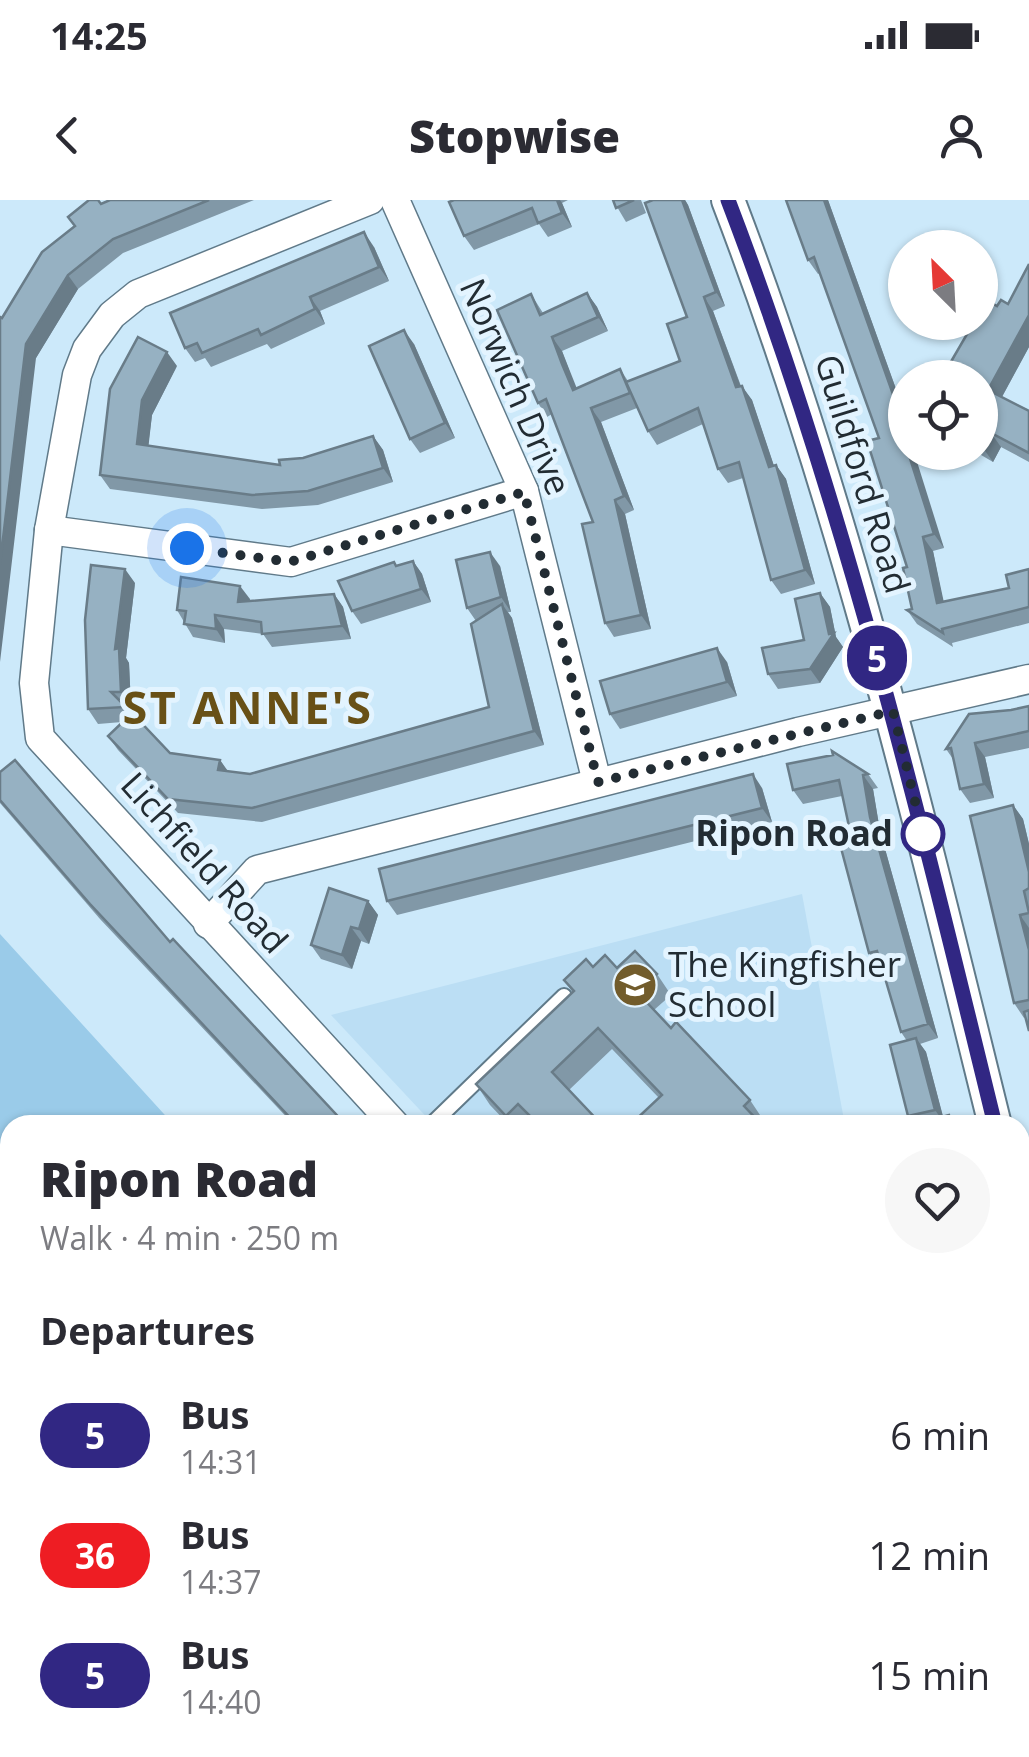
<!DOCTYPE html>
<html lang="en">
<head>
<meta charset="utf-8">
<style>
  :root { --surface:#fff; --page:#f7f7f7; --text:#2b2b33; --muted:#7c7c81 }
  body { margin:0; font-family:"Open Sans",sans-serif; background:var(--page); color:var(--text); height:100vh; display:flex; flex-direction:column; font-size:38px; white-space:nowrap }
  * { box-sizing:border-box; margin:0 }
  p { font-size:32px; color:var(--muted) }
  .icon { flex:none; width:55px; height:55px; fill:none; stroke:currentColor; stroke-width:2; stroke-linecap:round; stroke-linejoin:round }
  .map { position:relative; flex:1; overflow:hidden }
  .sheet { position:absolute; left:0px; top:915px; width:1030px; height:642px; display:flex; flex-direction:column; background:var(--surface); border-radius:30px 30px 0 0; box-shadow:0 2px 8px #0004 }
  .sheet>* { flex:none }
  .badge { padding:0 20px; border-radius:32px; font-size:35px; line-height:65px }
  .needle { width:65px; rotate:336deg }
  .fabs { position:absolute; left:888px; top:30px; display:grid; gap:20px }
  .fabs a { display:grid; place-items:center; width:110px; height:110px; border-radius:50%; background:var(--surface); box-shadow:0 2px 8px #0004; font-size:50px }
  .you { position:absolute; width:50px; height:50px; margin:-25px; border:8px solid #fff; border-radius:50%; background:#1a73e8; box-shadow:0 0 0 15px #1a73e833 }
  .map>.badge { position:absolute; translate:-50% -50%; box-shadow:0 0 0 5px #fff }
  h2 { padding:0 40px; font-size:38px; line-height:90px }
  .round { display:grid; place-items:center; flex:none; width:105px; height:105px; border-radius:52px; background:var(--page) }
  .head { display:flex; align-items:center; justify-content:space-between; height:170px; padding:0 40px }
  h1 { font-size:48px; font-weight:800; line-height:75px }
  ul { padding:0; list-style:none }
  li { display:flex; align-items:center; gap:30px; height:120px; padding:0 40px }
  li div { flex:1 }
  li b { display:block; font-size:38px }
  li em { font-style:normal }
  li .badge { min-width:110px; font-weight:700; text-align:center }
  .status { display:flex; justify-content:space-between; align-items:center; height:70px; padding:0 50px; background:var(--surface); direction:ltr }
  .status svg { height:28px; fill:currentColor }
  header { display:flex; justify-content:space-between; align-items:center; height:130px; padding:0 40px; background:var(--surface); font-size:45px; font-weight:800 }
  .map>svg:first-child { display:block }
  .built { fill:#bbdef4 }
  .green { fill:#9acbe9 }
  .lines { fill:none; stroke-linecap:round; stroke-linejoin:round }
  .stream { stroke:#5886a2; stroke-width:9 }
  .service-casing { stroke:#607a89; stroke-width:18 }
  .minor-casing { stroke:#607a89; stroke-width:31 }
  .tertiary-casing { stroke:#607a89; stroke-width:36 }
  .service { stroke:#fff; stroke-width:14 }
  .minor { stroke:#fff; stroke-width:28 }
  .tertiary { stroke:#fff; stroke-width:32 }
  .wall { fill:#8198a7 }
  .shaded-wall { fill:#697c88 }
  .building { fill:#96b1c2; stroke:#697c88; stroke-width:2.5 }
  .line-casing { stroke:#fff; stroke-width:22 }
  .line { stroke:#312783; stroke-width:15 }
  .walk { stroke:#222c33; stroke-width:10; stroke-dasharray:0 18 }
  .stop-dot { fill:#fff; stroke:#312783; stroke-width:5 }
  .labels { text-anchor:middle; stroke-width:10; stroke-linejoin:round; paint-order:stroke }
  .street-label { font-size:35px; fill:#222c33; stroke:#e3f4ff }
  .stop-label { font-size:35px; font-weight:bold; fill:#222c33; stroke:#e3f4ff; text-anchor:end }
  .poi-label { font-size:35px; fill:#222c33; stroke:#e3f4ff; text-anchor:start }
  .district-label { font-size:45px; font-weight:bold; letter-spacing:2.5px; fill:#685016; stroke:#e3f4ff }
</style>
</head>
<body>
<div class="status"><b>14:25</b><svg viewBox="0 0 49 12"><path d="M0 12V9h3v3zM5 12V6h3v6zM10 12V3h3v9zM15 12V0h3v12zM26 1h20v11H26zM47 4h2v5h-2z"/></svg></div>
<header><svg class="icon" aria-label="back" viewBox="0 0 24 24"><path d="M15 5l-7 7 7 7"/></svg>Stopwise<svg class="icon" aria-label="person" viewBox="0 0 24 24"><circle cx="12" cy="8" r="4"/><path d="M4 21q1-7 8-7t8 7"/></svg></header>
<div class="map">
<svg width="1029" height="1557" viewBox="0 0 1029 1557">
  <rect width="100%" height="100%" fill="#cce9fa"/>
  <polygon class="built" points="802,694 845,925 434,925 331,815"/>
  <polygon class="green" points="0,734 174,925 10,925 10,1548 579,1548 581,1557 0,1557"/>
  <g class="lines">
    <g class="stream">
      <polyline points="0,1243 10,1247"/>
      <polyline points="296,1548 298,1557"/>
      <polyline points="375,1557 394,1548"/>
    </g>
    <defs>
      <polyline id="service" points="431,925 564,796"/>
      <g id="minor">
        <polyline points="370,0 138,94 112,115 87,149 77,175 49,330 34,483 40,538 395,925"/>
        <polyline points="395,0 524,291 597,582"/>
        <polyline points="49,330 291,362 524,291"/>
        <polyline points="208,724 257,670 798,532 1029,479"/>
        <polyline points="1020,1172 1029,1169"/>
        <polyline points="1020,1402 1029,1397"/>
        <polyline points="757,1557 773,1548"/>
      </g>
      <g id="tertiary">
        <path d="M 728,0 C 843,300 918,613 995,925"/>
        <polyline points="1020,1029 1029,1066"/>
      </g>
    </defs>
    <use href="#service" class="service-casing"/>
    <use href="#minor" class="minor-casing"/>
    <use href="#tertiary" class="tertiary-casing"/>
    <use href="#service" class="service"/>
    <use href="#minor" class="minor"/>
    <use href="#tertiary" class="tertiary"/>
  </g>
  <g class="wall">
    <polygon points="110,0 254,0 123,53 78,89 36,158 2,118 75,27 101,4"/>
    <polygon points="454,0 568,0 562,3 572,27 548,37 539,24 474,50 464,36"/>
    <polygon points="613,0 641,0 646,13 626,22"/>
    <polygon points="653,0 685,0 688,5 725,106 713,111 741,186 752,200 774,266 776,265 786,279 815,384 781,394 771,380 743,278 728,283 718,269 703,224 657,245 648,231 637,208 601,222 634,310 625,314 651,429 614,437 605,423 593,322 552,214 547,217 538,203 531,94 543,113 587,93 597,107 608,131 562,151 576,189 620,169 628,181 680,161 687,117"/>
    <polygon points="786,0 828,0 905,214 905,252 944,348 933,351 943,402 1009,388 1029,369 1029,423 952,443 953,447 917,424 907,410 912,409 907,367 879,238 820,73 818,74 808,60"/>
    <polygon points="374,47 389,81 320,111 325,124 271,149 267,144 211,167 205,158 195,162 185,148"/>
    <polygon points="1029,64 1029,147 1002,197 1029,211 1029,262 1001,247 993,262 976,252 980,252 980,178 997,106 1008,104"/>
    <polygon points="414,144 455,238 420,253 410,239"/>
    <polygon points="177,166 152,215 148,246 280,265 373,236 383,250 393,282 318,305 262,309 110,289 100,275"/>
    <polygon points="413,361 422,374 431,402 361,424 352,411 397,366"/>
    <polygon points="500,366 511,412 508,412 512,418 544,545 262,622 178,613 118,550 108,536 122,522 98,524 88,509 135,383 126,458 129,463 131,506 125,506 131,514 170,553 220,560 227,571 250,574 489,507 476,421 467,408"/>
    <polygon points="820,393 830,407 836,437 843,447 820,483 778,489 768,474 804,440"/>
    <polygon points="334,394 343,407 351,439 272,447 263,434 224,429 225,443 193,437 177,410 250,399 249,401"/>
    <polygon points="727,462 737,496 620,529 610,514"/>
    <polygon points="1029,506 1029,548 985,557 994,598 970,603 960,589 953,559 946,549 1011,510"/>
    <polygon points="0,572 346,925 294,925 100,719 0,603"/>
    <polygon points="868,574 878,588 873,589 880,631 938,838 920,844 926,852 943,917 949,915 956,925 914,925 908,916 907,841 901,832 882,767 879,767 869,753 853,645 842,596 803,604 793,590"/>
    <polygon points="762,588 772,622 397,715 387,701"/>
    <polygon points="1013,605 1023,619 1029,644 1029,830 1025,817 1024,818 1014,803"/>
    <polygon points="368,701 378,715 369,744 361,741 352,769 321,759 311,745"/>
    <polygon points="593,767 657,774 671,795 654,810 671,828 750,900 764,921 761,924 659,898 612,849 569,890 602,925 509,925 490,905 476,884 573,793 564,780"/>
    <polygon points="1020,1211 1027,1221 1029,1228 1029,1332 1020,1334"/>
    <polygon points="612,1548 688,1548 672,1557 618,1557"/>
    <polygon points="962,1548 1016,1557 876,1557 955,1554"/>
  </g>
  <g class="shaded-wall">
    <polygon points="557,0 560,0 562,3 572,27 562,13"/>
    <polygon points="682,0 685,0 688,5 725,106 716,92"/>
    <polygon points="824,0 828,0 905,214 905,221 900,214"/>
    <polygon points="364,32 374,47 389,81 379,67"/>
    <polygon points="68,75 78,89 36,158 0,462 0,364 26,144"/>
    <polygon points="587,93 597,107 608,131 598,117"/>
    <polygon points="310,97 320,111 325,124 315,109"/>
    <polygon points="704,97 713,111 746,201 736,187"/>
    <polygon points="1029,115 1029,147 998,204 988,190"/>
    <polygon points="404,130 414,144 455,238 445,223"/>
    <polygon points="552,137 562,151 583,204 573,190"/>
    <polygon points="167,152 177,166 152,215 147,259 137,244 142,200"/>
    <polygon points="742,186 752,200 779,281 769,267"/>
    <polygon points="591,208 601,222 634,310 624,296"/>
    <polygon points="896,215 905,227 905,243"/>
    <polygon points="991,233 1001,247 993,262 983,248"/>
    <polygon points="373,236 383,250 393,282 383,268"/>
    <polygon points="908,252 914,252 944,348 934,334"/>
    <polygon points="776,265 786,279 815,384 805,370"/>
    <polygon points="615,300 625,314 651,429 641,415"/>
    <polygon points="923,337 933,351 947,417 937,403"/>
    <polygon points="490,352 500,366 511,412 501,397"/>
    <polygon points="413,361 422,374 431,402 421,389"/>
    <polygon points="125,369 135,383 126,458 129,463 131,506 121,492 115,449"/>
    <polygon points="240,386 250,399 247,416 238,402"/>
    <polygon points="820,393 830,407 836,437 843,447 820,483 810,469 829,434"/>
    <polygon points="334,394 343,407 351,439 342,426"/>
    <polygon points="502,404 512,418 544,545 534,531"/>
    <polygon points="215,415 224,429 225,443 216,429"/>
    <polygon points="717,448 727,462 737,496 727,482"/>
    <polygon points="975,543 985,557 994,598 984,584"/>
    <polygon points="220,560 230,574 218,570"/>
    <polygon points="753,574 762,588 772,622 762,608"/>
    <polygon points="863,575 873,589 880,631 938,838 928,824 870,617"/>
    <polygon points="1013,605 1023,619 1029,644 1029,672"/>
    <polygon points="368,701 378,715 369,744 359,729"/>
    <polygon points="1020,715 1029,728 1029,750"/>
    <polygon points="351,727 361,741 352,769 342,755"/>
    <polygon points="916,838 926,852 945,924 935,910"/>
    <polygon points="1020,1211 1027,1221 1029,1228 1029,1252 1020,1218"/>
  </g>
  <g class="building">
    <polygon points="89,0 98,0 101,4 110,0 209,0 113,39 68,75 26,144 0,364 0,117 2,118 42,52 75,26 68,17"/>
    <polygon points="454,0 557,0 562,13 538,23 532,8 464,36 449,2"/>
    <polygon points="613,0 634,0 616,8"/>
    <polygon points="653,0 682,0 716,92 704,97 736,187 742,186 769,267 776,265 805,370 771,380 739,262 718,269 698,208 648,231 626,182 680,161 667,124 687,117 645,3"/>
    <polygon points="786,0 824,0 900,214 896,215 905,243 905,252 908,252 934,334 923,337 937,403 1009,388 1006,375 1029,369 1029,407 942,429 943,433 907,410 912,409 903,368 907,367 867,241 879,238 814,57 808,60"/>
    <polygon points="364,32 379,67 310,97 315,109 261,135 258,129 202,153 197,143 185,148 170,113"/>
    <polygon points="1029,64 1029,115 988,190 1029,211 1029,253 991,233 983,248 980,246 980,178 947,178 945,172 974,122 980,122 980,111 986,100 997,106 1001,100 1008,104"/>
    <polygon points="587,93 598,117 552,137 562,164 573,190 620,169 630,193 591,208 624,296 615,300 641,415 605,423 582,324 593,322 546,199 538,203 497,110 531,94 540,115"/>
    <polygon points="404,130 445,223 410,239 369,146"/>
    <polygon points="138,137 167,152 142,200 137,244 280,265 279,260 303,258 373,236 383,268 308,291 252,295 100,275 110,189"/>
    <polygon points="490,352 501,397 467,408 456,360"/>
    <polygon points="413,361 421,389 352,411 338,381 394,362 396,366"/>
    <polygon points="91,365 125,369 115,449 119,448 121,492 111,492 126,507 88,509 85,420"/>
    <polygon points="181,377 240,386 238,402 334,394 342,426 262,434 261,422 215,415 216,429 184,424 186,411 177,410"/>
    <polygon points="820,393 829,434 834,433 810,469 768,474 762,448 804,440 795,399"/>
    <polygon points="502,404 534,531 252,608 168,599 108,536 132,513 170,553 220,560 218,570 250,574 489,507 471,424"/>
    <polygon points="717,448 727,482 610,514 600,481"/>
    <polygon points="1029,506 1029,531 975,543 984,584 960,589 951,548 946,549 969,514 1011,510"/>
    <polygon points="832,551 868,574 863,575 870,617 928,824 901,832 877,751 869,753 841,648 853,645 839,580 793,590 787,564 833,555"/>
    <polygon points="15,560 170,742 173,739 346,925 297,925 90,704 0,600 0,572"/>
    <polygon points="753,574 762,608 387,701 379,669"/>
    <polygon points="1013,605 1029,672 1029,688 1024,691 1029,713 1020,715 1029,750 1029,800 1014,803 970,616"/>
    <polygon points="329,688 368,701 359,729 351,727 342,755 311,745"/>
    <polygon points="635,751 657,774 637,792 671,828 676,822 750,900 744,906 762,925 630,925 662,895 598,828 552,872 602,925 539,925 518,904 506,916 476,884 574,791 564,780 586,759 593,767 605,755 617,768"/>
    <polygon points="1029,810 1029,831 1024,812"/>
    <polygon points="916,838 935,910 908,916 890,845"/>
    <polygon points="949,915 952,925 923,925 922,922"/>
    <polygon points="1020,1218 1029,1252 1029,1315 1020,1318"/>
    <polygon points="1029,1430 1029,1499 1020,1477 1020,1443 1027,1441 1024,1432"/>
    <polygon points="612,1548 654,1548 638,1557 618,1557"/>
    <polygon points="871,1548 948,1548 955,1554 962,1548 1008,1548 1016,1557 977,1557 972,1550 960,1557 876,1557"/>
  </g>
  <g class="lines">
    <defs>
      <path id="line" d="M 728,0 C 843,300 919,613 995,925"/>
    </defs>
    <use href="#line" class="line-casing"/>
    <use href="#line" class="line"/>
    <polyline class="walk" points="187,348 290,362 524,292 598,582 893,511 923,634"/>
  </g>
  <defs>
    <symbol id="school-disc" viewBox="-11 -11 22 22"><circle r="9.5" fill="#725c2c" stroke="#e3f4ff"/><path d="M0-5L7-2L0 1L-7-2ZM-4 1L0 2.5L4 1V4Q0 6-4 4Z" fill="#fff"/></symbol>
  </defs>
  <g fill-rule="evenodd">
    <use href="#school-disc" x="610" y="760" width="50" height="50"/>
  </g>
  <circle class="stop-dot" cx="923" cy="634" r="20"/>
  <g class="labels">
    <g class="street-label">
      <text transform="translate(515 187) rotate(67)" y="12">Norwich Drive</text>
      <text transform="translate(862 274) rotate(73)" y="12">Guildford Road</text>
      <text transform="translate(204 663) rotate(48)" y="12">Lichfield Road</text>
    </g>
    <g class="stop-label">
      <text x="893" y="646">Ripon Road</text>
    </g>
    <g class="poi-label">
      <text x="668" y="777">The Kingfisher<tspan x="668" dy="40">School</tspan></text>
    </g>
    <g class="district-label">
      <text x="248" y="524">ST ANNE'S</text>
    </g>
  </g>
</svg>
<div class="fabs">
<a><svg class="needle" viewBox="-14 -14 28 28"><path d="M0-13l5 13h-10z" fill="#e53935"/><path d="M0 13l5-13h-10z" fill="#7c7c81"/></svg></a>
<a><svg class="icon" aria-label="locate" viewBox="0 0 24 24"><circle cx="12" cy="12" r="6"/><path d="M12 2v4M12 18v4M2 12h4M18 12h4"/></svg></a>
</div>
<div class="you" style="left:187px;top:348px"></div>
<b class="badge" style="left:877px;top:458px;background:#312783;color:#fff">5</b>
<section class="sheet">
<div class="head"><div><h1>Ripon Road</h1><p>Walk · 4 min · 250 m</p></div><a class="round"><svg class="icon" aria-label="heart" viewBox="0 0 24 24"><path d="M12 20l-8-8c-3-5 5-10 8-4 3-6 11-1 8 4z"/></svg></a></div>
<h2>Departures</h2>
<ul>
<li><span class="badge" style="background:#312783;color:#fff">5</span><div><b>Bus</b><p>14:31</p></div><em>6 min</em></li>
<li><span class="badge" style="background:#ee1d23;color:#fff">36</span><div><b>Bus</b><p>14:37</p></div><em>12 min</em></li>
<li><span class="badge" style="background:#312783;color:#fff">5</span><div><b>Bus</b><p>14:40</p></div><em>15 min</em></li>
</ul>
</section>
</div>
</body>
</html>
